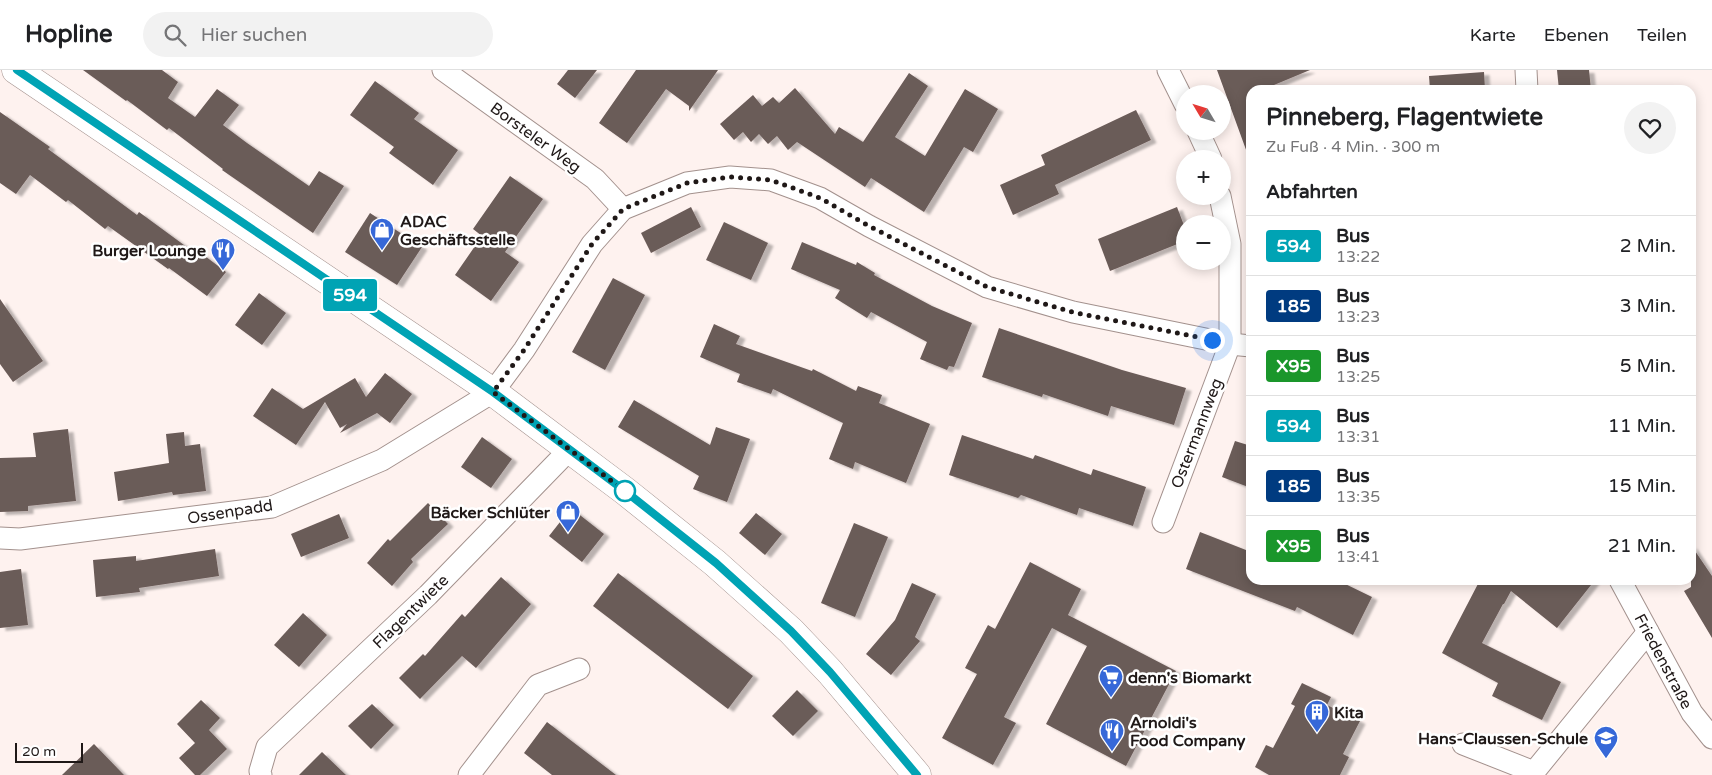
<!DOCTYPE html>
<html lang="de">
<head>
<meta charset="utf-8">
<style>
  :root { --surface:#fff; --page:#f2f2f2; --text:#202124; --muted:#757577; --line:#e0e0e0 }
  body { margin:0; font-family:"Varela Round",sans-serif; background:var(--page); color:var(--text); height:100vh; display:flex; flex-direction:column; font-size:19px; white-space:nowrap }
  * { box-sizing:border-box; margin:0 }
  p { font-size:16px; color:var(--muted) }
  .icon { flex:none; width:28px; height:28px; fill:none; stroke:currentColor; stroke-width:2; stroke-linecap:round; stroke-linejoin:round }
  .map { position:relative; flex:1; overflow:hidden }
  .details { position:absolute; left:1246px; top:15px; width:450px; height:500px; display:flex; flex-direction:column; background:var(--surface); border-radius:15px; box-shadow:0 2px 12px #0003 }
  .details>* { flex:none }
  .badge { padding:0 10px; border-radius:4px; font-size:18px; line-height:32px }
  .needle { width:32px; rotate:308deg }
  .buttons { position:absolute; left:1176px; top:15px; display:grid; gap:10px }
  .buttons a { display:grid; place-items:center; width:55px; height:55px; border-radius:50%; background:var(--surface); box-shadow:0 2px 12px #0003; font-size:25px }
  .scale { position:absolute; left:15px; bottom:12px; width:68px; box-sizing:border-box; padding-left:5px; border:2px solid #1f1817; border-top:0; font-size:14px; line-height:18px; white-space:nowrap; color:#1f1817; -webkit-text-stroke:4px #fff; paint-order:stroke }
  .you { position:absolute; width:25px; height:25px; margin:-12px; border:4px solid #fff; border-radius:50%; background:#1a73e8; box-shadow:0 0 0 8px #1a73e833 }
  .map>.badge { position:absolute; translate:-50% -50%; box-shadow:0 0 0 2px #fff }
  h2 { padding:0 20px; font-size:19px; line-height:45px }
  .round { display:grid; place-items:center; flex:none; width:52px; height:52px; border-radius:26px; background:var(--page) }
  .headline { display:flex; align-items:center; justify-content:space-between; height:85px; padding:0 20px }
  h1 { font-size:24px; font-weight:800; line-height:38px }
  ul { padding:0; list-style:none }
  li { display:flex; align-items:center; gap:15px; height:60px; padding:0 20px; border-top:1px solid var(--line) }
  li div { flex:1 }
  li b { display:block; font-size:19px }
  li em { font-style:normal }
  li .badge { min-width:55px; font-weight:700; text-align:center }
  header { display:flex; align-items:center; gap:30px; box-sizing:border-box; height:70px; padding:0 25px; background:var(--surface); border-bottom:1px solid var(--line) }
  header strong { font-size:24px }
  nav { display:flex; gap:28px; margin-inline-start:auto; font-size:18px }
  .search { width:350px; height:45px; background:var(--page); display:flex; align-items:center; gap:12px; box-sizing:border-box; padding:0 18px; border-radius:28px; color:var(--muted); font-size:19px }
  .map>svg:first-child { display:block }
  .building { fill:#6b5b58; filter:url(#shadow) }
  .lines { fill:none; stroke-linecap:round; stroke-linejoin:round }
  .street-casing { stroke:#a3918d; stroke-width:23 }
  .secondary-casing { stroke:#a3918d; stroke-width:29 }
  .street { stroke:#fff; stroke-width:21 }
  .secondary { stroke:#fff; stroke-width:28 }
  .line-casing { stroke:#fff; stroke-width:11 }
  .line { stroke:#00a3b4; stroke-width:8 }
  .walk { stroke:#1f1817; stroke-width:5; stroke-dasharray:0 9 }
  .stop-dot { fill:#fff; stroke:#00a3b4; stroke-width:2.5 }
  .labels { text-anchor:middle; stroke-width:5; stroke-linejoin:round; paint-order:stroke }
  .street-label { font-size:16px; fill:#1f1817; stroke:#fff }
  .poi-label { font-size:16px; font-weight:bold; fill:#1f1817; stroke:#fff; text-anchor:start }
</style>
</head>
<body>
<header>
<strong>Hopline</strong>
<div class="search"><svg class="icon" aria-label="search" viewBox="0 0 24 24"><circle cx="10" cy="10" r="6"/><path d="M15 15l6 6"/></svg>Hier suchen</div>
<nav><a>Karte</a><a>Ebenen</a><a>Teilen</a></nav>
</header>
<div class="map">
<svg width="1712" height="705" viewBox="0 0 1712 705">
  <defs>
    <filter id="shadow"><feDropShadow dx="5.5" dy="3" stdDeviation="1" flood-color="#0004"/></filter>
  </defs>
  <rect width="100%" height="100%" fill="#fef2ef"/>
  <g class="building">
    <polygon points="83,0 162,0 178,12 168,28 195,47 217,19 239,35 223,55 247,73 309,116 319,101 344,116 313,163 222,100 223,99 169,58 167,60 127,30 126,31"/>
    <polygon points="568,0 597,0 575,28 557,14"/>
    <polygon points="636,0 718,0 689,41 689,36 666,19 627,73 599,53"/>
    <polygon points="1217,0 1310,0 1262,20 1251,20 1251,88 1249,88"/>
    <polygon points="1557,0 1589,0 1591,20 1559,20"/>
    <polygon points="1484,2 1485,20 1430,20 1429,6"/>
    <polygon points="909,3 928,16 895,67 925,86 965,19 998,39 973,82 964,77 924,142 871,108 865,117 797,72 788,80 777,66 768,74 759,64 751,72 743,62 734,70 720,54 753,25 762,36 773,27 779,33 795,18 835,64 839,57 863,72"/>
    <polygon points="375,11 419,43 414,49 458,80 433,115 389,83 394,77 350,45"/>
    <polygon points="1136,40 1151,70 1055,115 1059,124 1013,145 1000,115 1045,95 1041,85"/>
    <polygon points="0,42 50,77 48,79 137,145 139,142 199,186 201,183 226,202 207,226 169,198 168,199 108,156 105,159 68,130 66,132 30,105 16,124 0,113"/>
    <polygon points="510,106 543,129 505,182 519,192 491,231 455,205 482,166 473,159"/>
    <polygon points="691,137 701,157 651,183 641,163"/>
    <polygon points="1177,137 1185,158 1185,171 1110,201 1098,169"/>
    <polygon points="370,143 422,177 397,215 345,182"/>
    <polygon points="724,152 768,173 751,210 706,190"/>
    <polygon points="802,172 856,195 857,192 875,203 874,205 932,236 972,253 954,297 949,296 947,300 920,289 927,272 871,242 867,248 835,228 840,220 791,199"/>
    <polygon points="613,208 645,225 605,300 572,282"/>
    <polygon points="259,223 286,243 262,275 235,255"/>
    <polygon points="0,229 43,291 13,312 0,294"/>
    <polygon points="714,254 740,266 736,274 812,301 813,299 856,321 858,316 882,325 879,333 930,354 906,413 855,392 853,399 829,389 843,353 773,319 771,324 737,312 740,304 700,287"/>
    <polygon points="999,258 1122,300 1186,318 1174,355 1111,336 1108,346 1043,324 1042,327 982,307"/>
    <polygon points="385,303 412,324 390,353 377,343 340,363 347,354 340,358 325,332 296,375 253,346 272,318 303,339 355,308 366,327"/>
    <polygon points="634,330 710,375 716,357 750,369 727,432 693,419 699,406 618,357"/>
    <polygon points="68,359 76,431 28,436 28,441 0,442 0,388 36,387 33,363"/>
    <polygon points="184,362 185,376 200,374 206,421 173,425 172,422 118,431 114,402 169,393 166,364"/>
    <polygon points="962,365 1033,389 1035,385 1091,405 1093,399 1146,417 1133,456 1079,438 1077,445 1021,425 1018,428 949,405"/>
    <polygon points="482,367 512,389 491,418 461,397"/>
    <polygon points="1235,371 1251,376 1251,418 1222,407"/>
    <polygon points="428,433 448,454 411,489 413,492 392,516 367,493 388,469 390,471"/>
    <polygon points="571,438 604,464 582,492 549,466"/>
    <polygon points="756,443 782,464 765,485 739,463"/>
    <polygon points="339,444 349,468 301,487 291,464"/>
    <polygon points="854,453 888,467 855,547 821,533"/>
    <polygon points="1200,462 1251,482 1251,510 1337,510 1372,527 1353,565 1297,537 1295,541 1186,499"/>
    <polygon points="1691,475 1712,506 1712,568 1684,521 1691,517"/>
    <polygon points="215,479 219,506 139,518 140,522 96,527 93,490 136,486 136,491"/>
    <polygon points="1030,492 1081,519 1068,545 1176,601 1126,696 1046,654 1087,576 1052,558 1004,647 1016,653 993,695 942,668 977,604 965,598 988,555 995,559"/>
    <polygon points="21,499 28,555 0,558 0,502"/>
    <polygon points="618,503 753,606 728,639 593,536"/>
    <polygon points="501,507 531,534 476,598 462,586 420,629 399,608 423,584 425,586 462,544 465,547"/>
    <polygon points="1480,510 1595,510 1557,558 1511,521 1504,534 1503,534 1482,573 1561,612 1542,650 1492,626 1498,613 1442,583"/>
    <polygon points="912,513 936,524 915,567 920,571 891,605 866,584 895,550"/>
    <polygon points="303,543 327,565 299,597 274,575"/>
    <polygon points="1302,613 1331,627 1327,635 1360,651 1343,684 1349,687 1340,705 1269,705 1255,697 1266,675 1273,678 1295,636 1291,634"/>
    <polygon points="797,620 818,641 793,666 772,646"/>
    <polygon points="201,630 220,648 209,660 227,679 200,705 195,705 179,688 195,673 177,654"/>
    <polygon points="372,634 394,655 371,679 348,656"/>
    <polygon points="547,652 569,669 616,705 552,705 524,683"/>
    <polygon points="94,674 124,705 62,705"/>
    <polygon points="322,682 346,705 299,705"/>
  </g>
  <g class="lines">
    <defs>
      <g id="street">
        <polyline points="443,0 595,109 623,139"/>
        <polyline points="1168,0 1185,34"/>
        <polyline points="1526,0 1527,20"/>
        <polyline points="1198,61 1211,89"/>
        <polyline points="1163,452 1230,274 1230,174 1220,126"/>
        <polyline points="0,468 20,469 272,437 382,390 493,322 524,280 592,174 623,139 687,113 730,107 771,110 820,128 869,156 987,217 1073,242 1230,274 1251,276"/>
        <polyline points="1620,510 1692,643 1712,668"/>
        <polyline points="1463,674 1534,702 1648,562"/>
        <polyline points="261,705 260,701 267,677 428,525 570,379"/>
        <polyline points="469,705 538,615 579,599"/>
      </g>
      <polyline id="secondary" points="16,0 493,322 625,421 715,493 791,561 830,602 917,705"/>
    </defs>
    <use href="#street" class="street-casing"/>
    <use href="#secondary" class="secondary-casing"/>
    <use href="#street" class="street"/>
    <use href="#secondary" class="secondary"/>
  </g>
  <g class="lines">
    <defs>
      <polyline id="line" points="17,0 493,322 625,421 716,493 791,561 830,602 917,705"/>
    </defs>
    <use href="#line" class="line-casing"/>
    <use href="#line" class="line"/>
    <polyline class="walk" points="625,421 493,322 524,280 592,174 623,139 687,113 730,107 771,110 820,128 869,156 987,217 1072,242 1212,270"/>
  </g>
  <defs>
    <symbol id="shop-pin" viewBox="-11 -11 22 30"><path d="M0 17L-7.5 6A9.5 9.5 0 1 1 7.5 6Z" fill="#3668d8" stroke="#fff"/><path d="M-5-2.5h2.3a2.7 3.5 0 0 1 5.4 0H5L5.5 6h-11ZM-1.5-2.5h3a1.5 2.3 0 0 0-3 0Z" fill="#fff"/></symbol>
    <symbol id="restaurant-pin" viewBox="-11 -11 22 30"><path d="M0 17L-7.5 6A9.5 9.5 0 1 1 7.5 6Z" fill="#3668d8" stroke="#fff"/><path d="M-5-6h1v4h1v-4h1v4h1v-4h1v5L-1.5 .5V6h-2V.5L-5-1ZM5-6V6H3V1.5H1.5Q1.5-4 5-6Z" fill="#fff"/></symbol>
    <symbol id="supermarket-pin" viewBox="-11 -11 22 30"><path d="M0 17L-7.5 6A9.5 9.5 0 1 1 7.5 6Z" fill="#3668d8" stroke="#fff"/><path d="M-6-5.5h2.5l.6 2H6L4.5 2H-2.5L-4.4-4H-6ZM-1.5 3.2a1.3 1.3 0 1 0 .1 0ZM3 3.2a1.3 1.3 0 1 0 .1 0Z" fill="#fff"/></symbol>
    <symbol id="building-pin" viewBox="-11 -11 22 30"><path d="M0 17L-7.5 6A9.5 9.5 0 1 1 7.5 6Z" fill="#3668d8" stroke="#fff"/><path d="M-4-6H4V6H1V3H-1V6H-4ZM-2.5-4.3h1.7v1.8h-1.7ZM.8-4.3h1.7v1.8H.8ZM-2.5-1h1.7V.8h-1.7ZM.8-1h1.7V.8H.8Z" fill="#fff"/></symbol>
    <symbol id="school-pin" viewBox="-11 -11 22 30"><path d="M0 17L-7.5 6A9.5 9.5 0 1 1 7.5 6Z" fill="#3668d8" stroke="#fff"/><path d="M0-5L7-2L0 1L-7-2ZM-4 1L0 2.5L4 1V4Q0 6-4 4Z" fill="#fff"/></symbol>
  </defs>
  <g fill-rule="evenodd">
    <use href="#shop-pin" x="368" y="146" width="28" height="38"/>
    <use href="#restaurant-pin" x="209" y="166" width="28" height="38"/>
    <use href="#shop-pin" x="554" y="428" width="28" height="38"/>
    <use href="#supermarket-pin" x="1097" y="593" width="28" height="38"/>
    <use href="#building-pin" x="1303" y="628" width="28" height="38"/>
    <use href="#restaurant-pin" x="1098" y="647" width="28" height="38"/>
    <use href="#school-pin" x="1592" y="654" width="28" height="38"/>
  </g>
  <circle class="stop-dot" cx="625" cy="421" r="10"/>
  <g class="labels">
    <g class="street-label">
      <text transform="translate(536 67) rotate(36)" y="6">Borsteler Weg</text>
      <text transform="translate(1196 363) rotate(-69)" y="6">Ostermannweg</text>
      <text transform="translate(230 441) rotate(-9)" y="6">Ossenpadd</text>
      <text transform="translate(410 541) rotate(-44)" y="6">Flagentwiete</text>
      <text transform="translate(1664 591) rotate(62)" y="6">Friedenstraße</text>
    </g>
    <g class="poi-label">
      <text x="400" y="157">ADAC<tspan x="400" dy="18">Geschäftsstelle</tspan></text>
      <text x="206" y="186" text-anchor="end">Burger Lounge</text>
      <text x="550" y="448" text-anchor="end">Bäcker Schlüter</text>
      <text x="1128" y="613">denn's Biomarkt</text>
      <text x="1334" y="648">Kita</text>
      <text x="1130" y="658">Arnoldi's<tspan x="1130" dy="18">Food Company</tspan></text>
      <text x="1588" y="674" text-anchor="end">Hans-Claussen-Schule</text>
    </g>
  </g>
</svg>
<div class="buttons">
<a><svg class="needle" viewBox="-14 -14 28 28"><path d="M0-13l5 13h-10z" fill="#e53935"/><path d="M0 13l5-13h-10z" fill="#757577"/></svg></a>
<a>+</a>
<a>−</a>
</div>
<div class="scale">20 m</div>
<div class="you" style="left:1212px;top:270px"></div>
<b class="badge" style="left:350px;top:225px;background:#00a3b4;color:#fff">594</b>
<section class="details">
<div class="headline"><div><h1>Pinneberg, Flagentwiete</h1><p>Zu Fuß · 4 Min. · 300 m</p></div><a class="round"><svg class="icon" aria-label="heart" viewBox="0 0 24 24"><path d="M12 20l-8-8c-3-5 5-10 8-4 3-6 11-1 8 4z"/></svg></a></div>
<h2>Abfahrten</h2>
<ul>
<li><span class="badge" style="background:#00a3b4;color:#fff">594</span><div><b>Bus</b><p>13:22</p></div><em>2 Min.</em></li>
<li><span class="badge" style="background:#003b80;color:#fff">185</span><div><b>Bus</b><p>13:23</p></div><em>3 Min.</em></li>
<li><span class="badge" style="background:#1a962b;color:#fff">X95</span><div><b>Bus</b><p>13:25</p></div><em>5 Min.</em></li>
<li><span class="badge" style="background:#00a3b4;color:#fff">594</span><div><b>Bus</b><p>13:31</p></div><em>11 Min.</em></li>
<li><span class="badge" style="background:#003b80;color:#fff">185</span><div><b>Bus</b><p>13:35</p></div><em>15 Min.</em></li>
<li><span class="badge" style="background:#1a962b;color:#fff">X95</span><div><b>Bus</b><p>13:41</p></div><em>21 Min.</em></li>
</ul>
</section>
</div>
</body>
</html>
